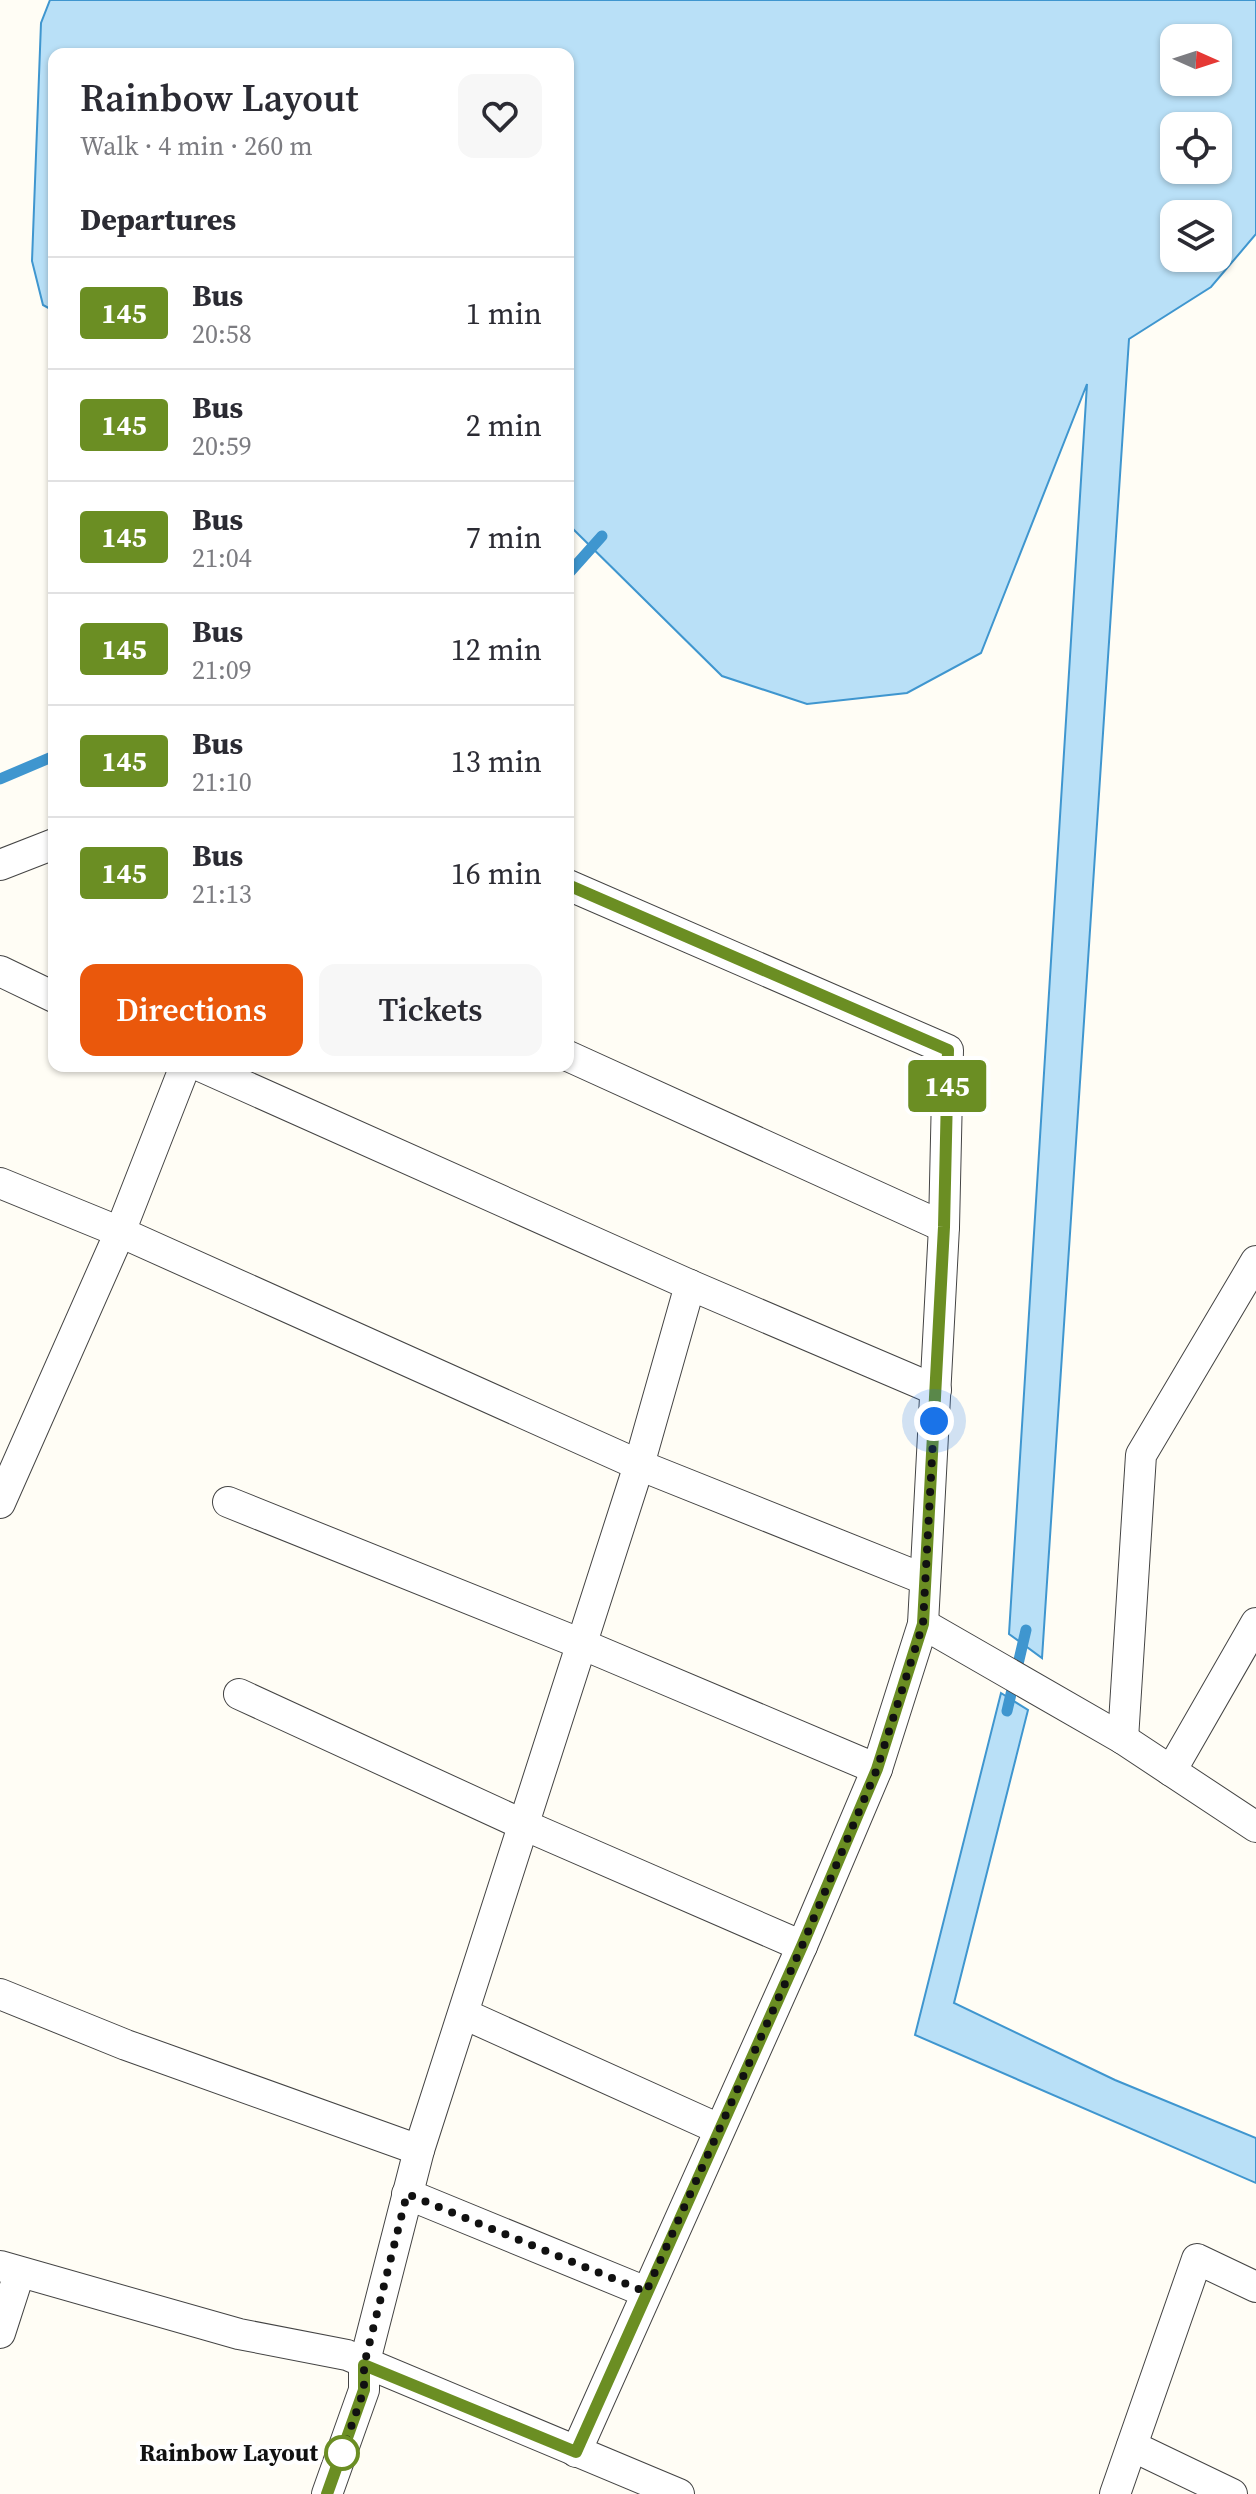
<!DOCTYPE html>
<html lang="en">
<head>
<meta charset="utf-8">
<style>
  :root { --surface:#fff; --page:#f7f7f7; --text:#2b2b33; --muted:#7c7c81; --line:#e1e1e2; --accent:#ea580c }
  body { margin:0; font-family:"Source Serif 4",serif; background:var(--page); color:var(--text); height:100vh; display:flex; flex-direction:column; font-size:30px; white-space:nowrap }
  * { box-sizing:border-box; margin:0 }
  p { font-size:26px; color:var(--muted) }
  .icon { flex:none; width:44px; height:44px; fill:none; stroke:currentColor; stroke-width:2; stroke-linecap:round; stroke-linejoin:round }
  .map { position:relative; flex:1; overflow:hidden }
  .panel { position:absolute; left:48px; top:48px; width:526px; height:1024px; display:flex; flex-direction:column; background:var(--surface); border-radius:16px; box-shadow:0 2px 6px #0004 }
  .panel>* { flex:none }
  .badge { padding:0 16px; border-radius:6px; font-size:28px; line-height:52px }
  .needle { width:52px; rotate:93deg }
  .fabs { position:absolute; left:1160px; top:24px; display:grid; gap:16px }
  .fabs a { display:grid; place-items:center; width:72px; height:72px; border-radius:16px; background:var(--surface); box-shadow:0 2px 6px #0004; font-size:40px }
  .you { position:absolute; width:40px; height:40px; margin:-20px; border:6px solid #fff; border-radius:50%; background:#1a73e8; box-shadow:0 0 0 12px #1a73e833 }
  .map>.badge { position:absolute; translate:-50% -50%; box-shadow:0 0 0 4px #fff }
  h2 { padding:0 32px; font-size:30px; line-height:72px }
  .round { display:grid; place-items:center; flex:none; width:84px; height:84px; border-radius:16px; background:var(--page) }
  .summary { display:flex; align-items:center; justify-content:space-between; height:136px; padding:0 32px }
  h1 { font-size:38px; font-weight:600; line-height:60px }
  .cta { display:flex; gap:16px; margin-top:auto; padding:16px 32px }
  .cta a { flex:1; height:92px; border-radius:16px; background:var(--accent); color:#fff; font-size:32px; font-weight:600; line-height:92px; text-align:center }
  .cta a+a { background:var(--page); color:var(--text) }
  ul { padding:0; list-style:none }
  li { display:flex; align-items:center; gap:24px; height:112px; padding:0 32px; border-top:2px solid var(--line) }
  li div { flex:1 }
  li b { display:block; font-size:30px }
  li em { font-style:normal }
  li .badge { min-width:88px; font-weight:700; text-align:center }
  .map>svg:first-child { display:block }
  .water { fill:#b9e0f7; stroke:#3f96cf; stroke-width:2; fill-rule:evenodd }
  .lines { fill:none; stroke-linecap:round; stroke-linejoin:round }
  .stream { stroke:#3f96cf; stroke-width:11 }
  .street-casing { stroke:#444; stroke-width:32 }
  .street { stroke:#fff; stroke-width:30 }
  .line-casing { stroke:#fff; stroke-width:18 }
  .line { stroke:#6b8e23; stroke-width:12 }
  .walk { stroke:#111; stroke-width:8; stroke-dasharray:0 14.4 }
  .stop-dot { fill:#fff; stroke:#6b8e23; stroke-width:4 }
  .labels { text-anchor:middle; stroke-width:8; stroke-linejoin:round; paint-order:stroke }
  .stop-label { font-size:24px; font-weight:bold; fill:#111; stroke:#fff; text-anchor:end }
</style>
</head>
<body>
<div class="map">
<svg width="1256" height="2494" viewBox="0 0 1256 2494">
  <rect width="100%" height="100%" fill="#fffdf5"/>
  <g class="water">
    <path d="M 50,0 L 1256,0 L 1256,234 L 1211,287 L 1129,339 L 1042,1658 L 1009,1634 L 1087,384 L 981,653 L 907,693 L 807,704 L 722,676 L 568,524 L 568,54 L 54,54 L 54,311 L 43,305 L 32,261 L 41,23 ZM 1174,38 L 1218,38 L 1218,82 L 1174,82 ZM 1174,126 L 1218,126 L 1218,170 L 1174,170 ZM 1174,214 L 1218,214 L 1218,258 L 1174,258 Z"/>
    <polygon points="1001,1693 1028,1710 954,2003 1115,2080 1256,2138 1256,2183 915,2035"/>
  </g>
  <g class="lines">
    <g class="stream">
      <polyline points="568,574 602,536"/>
      <polyline points="0,779 54,756"/>
      <polyline points="1007,1711 1026,1630"/>
    </g>
    <defs>
      <g id="street">
        <polyline points="0,865 54,844"/>
        <polyline points="568,885 948,1050 944,1227 923,1624 877,1769 802,1946 576,2452"/>
        <polyline points="0,971 54,997"/>
        <polyline points="568,1056 944,1227"/>
        <polyline points="200,1066 690,1285 936,1390"/>
        <polyline points="0,1183 120,1232 639,1465 924,1579"/>
        <polyline points="228,1502 579,1643 877,1769"/>
        <polyline points="0,1503 120,1232 185,1066"/>
        <polyline points="923,1624 1123,1739 1256,1827"/>
        <polyline points="239,1694 524,1825 802,1946"/>
        <polyline points="1123,1739 1141,1455 1256,1261"/>
        <polyline points="1171,1771 1256,1623"/>
        <polyline points="0,1994 126,2045 419,2150"/>
        <polyline points="464,2014 719,2129"/>
        <polyline points="407,2194 646,2292"/>
        <polyline points="0,2266 239,2334 347,2355 679,2494"/>
        <polyline points="0,2333 19,2274"/>
        <polyline points="1132,2446 1232,2494"/>
        <polyline points="327,2494 364,2390 364,2365 419,2150 639,1465 690,1285"/>
        <polyline points="1115,2494 1197,2259 1256,2287"/>
      </g>
    </defs>
    <use href="#street" class="street-casing"/>
    <use href="#street" class="street"/>
  </g>
  <g class="lines">
    <defs>
      <polyline id="line" points="327,2494 364,2390 364,2365 576,2452 802,1946 877,1769 923,1624 944,1227 948,1050 568,885"/>
    </defs>
    <use href="#line" class="line-casing"/>
    <use href="#line" class="line"/>
    <polyline class="walk" points="342,2453 364,2390 364,2365 407,2194 646,2292 802,1946 877,1769 923,1624 934,1421"/>
  </g>
  <circle class="stop-dot" cx="342" cy="2453" r="16"/>
  <g class="labels">
    <g class="stop-label">
      <text x="318" y="2461">Rainbow Layout</text>
    </g>
  </g>
</svg>
<div class="fabs">
<a><svg class="needle" viewBox="-14 -14 28 28"><path d="M0-13l5 13h-10z" fill="#e53935"/><path d="M0 13l5-13h-10z" fill="#7c7c81"/></svg></a>
<a><svg class="icon" aria-label="locate" viewBox="0 0 24 24"><circle cx="12" cy="12" r="6"/><path d="M12 2v4M12 18v4M2 12h4M18 12h4"/></svg></a>
<a><svg class="icon" aria-label="layers" viewBox="0 0 24 24"><path d="M12 4l9 5-9 5-9-5zM3 14l9 5 9-5"/></svg></a>
</div>
<div class="you" style="left:934px;top:1421px"></div>
<b class="badge" style="left:947px;top:1086px;background:#6b8e23;color:#fff">145</b>
<section class="panel">
<div class="summary"><div><h1>Rainbow Layout</h1><p>Walk · 4 min · 260 m</p></div><a class="round"><svg class="icon" aria-label="heart" viewBox="0 0 24 24"><path d="M12 20l-8-8c-3-5 5-10 8-4 3-6 11-1 8 4z"/></svg></a></div>
<h2>Departures</h2>
<ul>
<li><span class="badge" style="background:#6b8e23;color:#fff">145</span><div><b>Bus</b><p>20:58</p></div><em>1 min</em></li>
<li><span class="badge" style="background:#6b8e23;color:#fff">145</span><div><b>Bus</b><p>20:59</p></div><em>2 min</em></li>
<li><span class="badge" style="background:#6b8e23;color:#fff">145</span><div><b>Bus</b><p>21:04</p></div><em>7 min</em></li>
<li><span class="badge" style="background:#6b8e23;color:#fff">145</span><div><b>Bus</b><p>21:09</p></div><em>12 min</em></li>
<li><span class="badge" style="background:#6b8e23;color:#fff">145</span><div><b>Bus</b><p>21:10</p></div><em>13 min</em></li>
<li><span class="badge" style="background:#6b8e23;color:#fff">145</span><div><b>Bus</b><p>21:13</p></div><em>16 min</em></li>
</ul>
<div class="cta"><a>Directions</a><a>Tickets</a></div>
</section>
</div>
</body>
</html>
